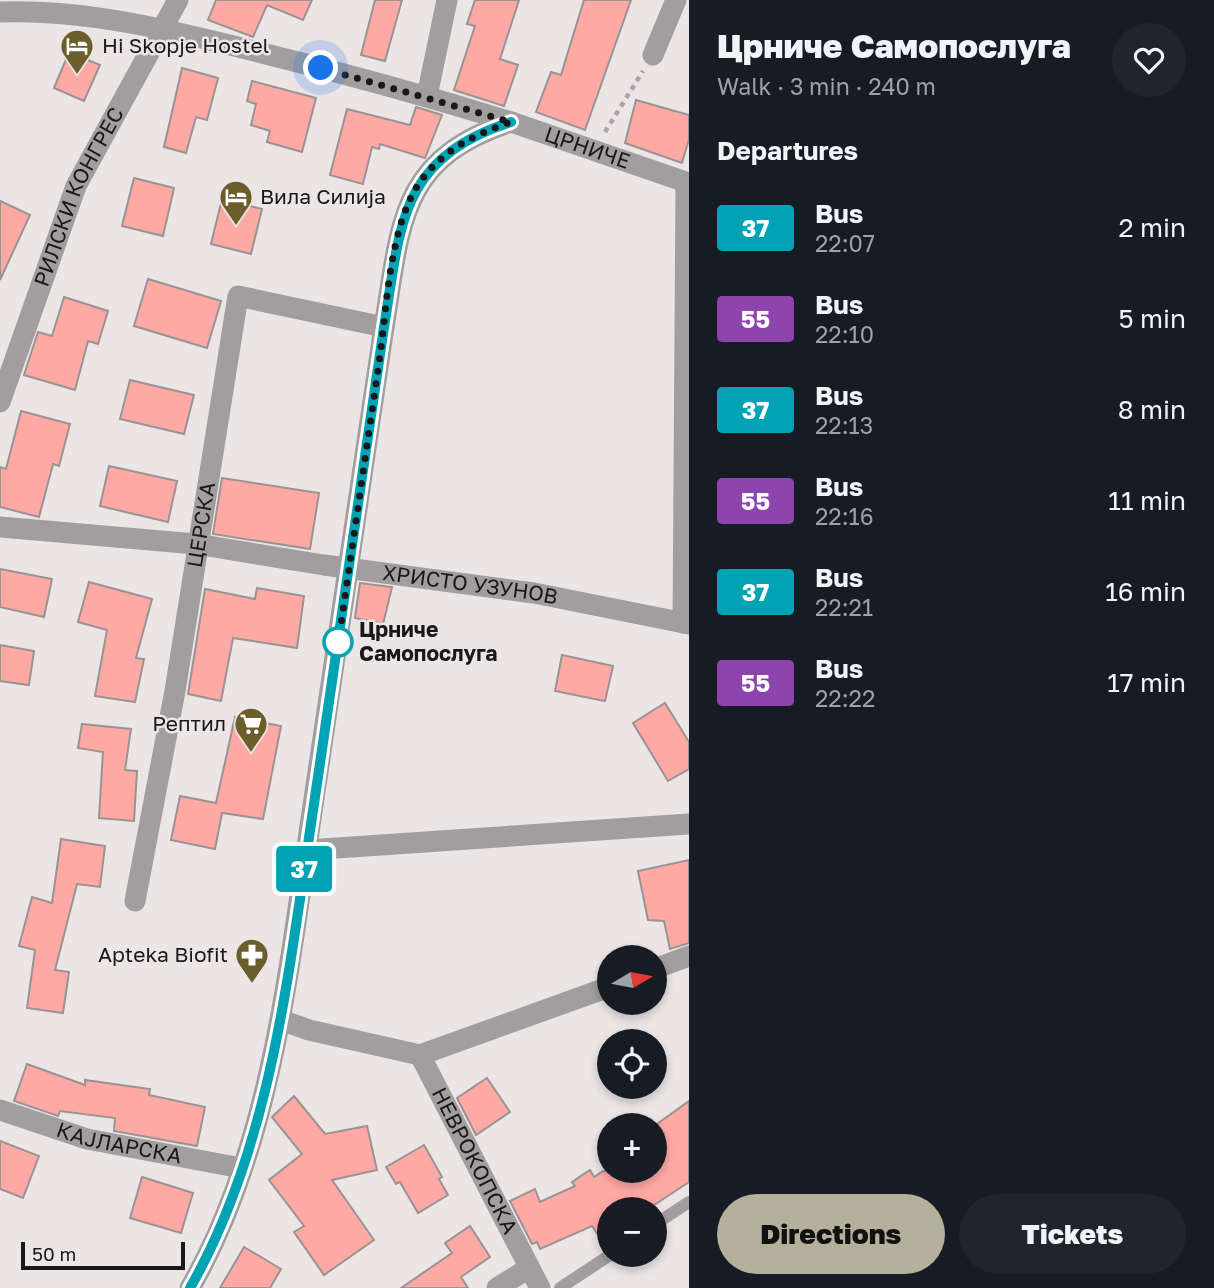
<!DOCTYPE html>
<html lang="en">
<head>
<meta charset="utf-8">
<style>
  :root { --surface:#171b24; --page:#20242c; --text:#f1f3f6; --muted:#9ea1a6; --accent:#b5b09b }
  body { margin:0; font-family:"Golos Text",sans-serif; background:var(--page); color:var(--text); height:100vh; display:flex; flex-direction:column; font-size:26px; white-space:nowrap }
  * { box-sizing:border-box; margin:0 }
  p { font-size:23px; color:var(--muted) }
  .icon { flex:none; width:38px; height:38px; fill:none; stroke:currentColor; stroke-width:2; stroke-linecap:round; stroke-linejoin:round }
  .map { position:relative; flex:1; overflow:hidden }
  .panel { display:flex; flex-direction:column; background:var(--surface); width:525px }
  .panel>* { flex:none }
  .badge { padding:0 14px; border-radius:5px; font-size:24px; line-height:46px }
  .needle { width:46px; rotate:80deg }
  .controls { position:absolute; left:597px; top:945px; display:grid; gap:14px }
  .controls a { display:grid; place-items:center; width:70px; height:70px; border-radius:50%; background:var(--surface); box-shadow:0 4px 10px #0003; font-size:35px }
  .scale { position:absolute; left:21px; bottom:18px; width:164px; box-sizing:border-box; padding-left:7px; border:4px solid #191717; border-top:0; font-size:19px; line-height:24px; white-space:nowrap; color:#191717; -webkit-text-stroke:5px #ebe5e6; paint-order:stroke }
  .you { position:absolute; width:35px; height:35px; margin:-18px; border:5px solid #fff; border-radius:50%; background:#1a73e8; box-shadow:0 0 0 10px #1a73e833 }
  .map>.badge { position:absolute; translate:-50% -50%; box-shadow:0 0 0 4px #fff }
  h2 { padding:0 28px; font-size:26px; line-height:63px }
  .round { display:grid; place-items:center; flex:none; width:74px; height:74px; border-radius:37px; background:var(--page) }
  .summary { display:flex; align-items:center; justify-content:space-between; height:119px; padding:0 28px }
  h1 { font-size:33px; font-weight:800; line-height:52px }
  .action { display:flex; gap:14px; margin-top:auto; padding:14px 28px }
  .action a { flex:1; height:80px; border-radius:42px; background:var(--accent); color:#111; font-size:28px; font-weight:800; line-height:80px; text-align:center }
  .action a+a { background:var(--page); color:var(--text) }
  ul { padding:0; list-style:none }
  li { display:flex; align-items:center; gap:21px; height:91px; padding:0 28px }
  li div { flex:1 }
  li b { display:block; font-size:26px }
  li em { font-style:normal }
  li .badge { min-width:77px; font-weight:700; text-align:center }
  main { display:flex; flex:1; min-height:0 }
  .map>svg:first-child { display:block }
  .building { fill:#ffa9a5; stroke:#999393; stroke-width:2 }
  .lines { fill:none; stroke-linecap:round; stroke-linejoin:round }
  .path { stroke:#a9a4a5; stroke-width:4.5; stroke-dasharray:5 5; stroke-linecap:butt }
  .service { stroke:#a09e9f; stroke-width:12 }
  .minor { stroke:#a09e9f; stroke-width:21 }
  .tertiary { stroke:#a09e9f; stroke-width:21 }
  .line-casing { stroke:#fff; stroke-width:16 }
  .line { stroke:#00a3b4; stroke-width:10 }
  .walk { stroke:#191717; stroke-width:7; stroke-dasharray:0 12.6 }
  .stop-dot { fill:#fff; stroke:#00a3b4; stroke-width:3.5 }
  .labels { text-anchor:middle; stroke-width:5; stroke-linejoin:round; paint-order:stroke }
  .poi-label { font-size:21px; fill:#191717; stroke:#ebe5e6; text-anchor:start }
  .street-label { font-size:21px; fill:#191717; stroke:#ebe5e6 }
  .stop-label { font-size:21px; font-weight:bold; fill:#191717; stroke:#ebe5e6; text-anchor:start }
</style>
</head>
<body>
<main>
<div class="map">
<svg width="689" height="1288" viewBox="0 0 689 1288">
  <rect width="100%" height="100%" fill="#ebe5e6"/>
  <g class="building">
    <polygon points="216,0 312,0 303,20 267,5 253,37 208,20"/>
    <polygon points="375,0 402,0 385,61 361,55"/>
    <polygon points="475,0 519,0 500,59 518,65 504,106 454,90 475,26 467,24"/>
    <polygon points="584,0 631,0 585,130 536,112 551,72 561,75"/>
    <polygon points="69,52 100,65 84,101 54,88"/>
    <polygon points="182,68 218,78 207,120 196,117 186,153 164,147"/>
    <polygon points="252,81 316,98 302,152 267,142 270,131 251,125 256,104 247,101"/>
    <polygon points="636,100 689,115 689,139 682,163 625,143"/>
    <polygon points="416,107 442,115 425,158 380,144 379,149 372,147 363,184 330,175 347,109 410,125"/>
    <polygon points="134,178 174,188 163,236 122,226"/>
    <polygon points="222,199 262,209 251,254 211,244"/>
    <polygon points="0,201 30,215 0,280"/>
    <polygon points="148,279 221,301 207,348 134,326"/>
    <polygon points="64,297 108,311 98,344 88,341 75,390 24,375 38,332 52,336"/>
    <polygon points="130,380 194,395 184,434 120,419"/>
    <polygon points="21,411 70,424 59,466 53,464 39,517 0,507 0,467 6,469"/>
    <polygon points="109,466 177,481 168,522 100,506"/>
    <polygon points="222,478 319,493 310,549 213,534"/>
    <polygon points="0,569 52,579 44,617 0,607"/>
    <polygon points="89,582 152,599 136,658 144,659 135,702 95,696 107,630 78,622"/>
    <polygon points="360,583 392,587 383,624 355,618"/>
    <polygon points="257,588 304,596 297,648 233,638 221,701 188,694 205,589 255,599"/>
    <polygon points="0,645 34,651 29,685 0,681"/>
    <polygon points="562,655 613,666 605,701 555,691"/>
    <polygon points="665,703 689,742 689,769 668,781 633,723"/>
    <polygon points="235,717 281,726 263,819 222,813 215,849 171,840 180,796 216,803"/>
    <polygon points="82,724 131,729 125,770 137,771 134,821 99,818 103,752 78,748"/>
    <polygon points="61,839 105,846 100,887 77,884 55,970 69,972 63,1013 27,1008 35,950 19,946 32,897 52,903"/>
    <polygon points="689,860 689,943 670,949 664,921 648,920 638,871"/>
    <polygon points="27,1064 85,1085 85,1080 150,1089 149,1095 205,1107 197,1146 114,1131 115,1118 60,1111 58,1116 14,1101"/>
    <polygon points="487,1078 510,1112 476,1135 457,1098"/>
    <polygon points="294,1096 325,1134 367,1126 377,1170 332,1180 374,1240 324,1275 294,1232 304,1226 269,1180 302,1154 272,1117"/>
    <polygon points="689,1101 689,1182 648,1209 609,1209 609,1246 606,1247 592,1226 540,1249 537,1242 532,1244 510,1201 535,1189 540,1202 575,1186 572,1182 590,1170 594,1177 603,1171 654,1171 654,1139 664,1133 657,1124"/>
    <polygon points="0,1141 39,1156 23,1198 0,1189"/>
    <polygon points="424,1145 442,1177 439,1179 448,1195 418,1213 400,1182 396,1184 386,1167"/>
    <polygon points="142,1177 193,1193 181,1233 130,1218"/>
    <polygon points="470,1226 490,1257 461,1277 468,1288 401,1288 452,1253 445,1243"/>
    <polygon points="244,1247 281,1269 270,1288 220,1288"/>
  </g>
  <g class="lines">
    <polyline class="path" points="605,132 643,71"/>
    <g class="service">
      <polyline points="654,1225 689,1202"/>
      <polyline points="560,1288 610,1255"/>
    </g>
    <g class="minor">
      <path d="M 0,12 C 87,9 174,31 258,52 C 343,73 427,96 511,122"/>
      <polyline points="653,55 676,0"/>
      <polyline points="427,96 447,0"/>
      <path id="s1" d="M 0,402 L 76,186 L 178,0"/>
      <path id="s2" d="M 0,527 L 196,544 L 324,565 L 534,593 L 689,624"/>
      <polyline points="683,623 686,183"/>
      <polyline points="307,850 689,824"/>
      <path id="s3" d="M 135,901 L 175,691 L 238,296 L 384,327"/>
      <polyline points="654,969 689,956"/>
      <polyline points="281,1020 309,1030 420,1055 609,987"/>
      <path id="s4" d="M 420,1055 L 540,1288"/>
      <path id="s5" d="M 0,1110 L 87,1139 L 241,1168"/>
      <polyline points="497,1288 529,1268"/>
    </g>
    <path class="tertiary" id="s6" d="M 190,1288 C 270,1150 288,974 311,819 C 336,655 360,491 384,327 C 401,225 398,159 511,122 L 689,183"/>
  </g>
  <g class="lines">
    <defs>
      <path id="line" d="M 190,1288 C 273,1143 289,966 314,804 C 338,645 362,486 384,327 C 401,225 398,159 511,122"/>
    </defs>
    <use href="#line" class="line-casing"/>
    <use href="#line" class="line"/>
    <path class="walk" d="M 321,68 L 511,122 C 475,134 443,150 420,182 C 390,225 387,304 380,356 C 366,452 352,548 338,645 L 338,642"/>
  </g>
  <defs>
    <symbol id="hotel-pin" viewBox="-11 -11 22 30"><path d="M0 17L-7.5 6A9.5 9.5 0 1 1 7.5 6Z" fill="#6b5e2b" stroke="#ebe5e6"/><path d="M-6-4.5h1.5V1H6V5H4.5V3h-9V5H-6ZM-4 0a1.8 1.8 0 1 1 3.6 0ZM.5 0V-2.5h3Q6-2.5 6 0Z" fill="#fff"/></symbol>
    <symbol id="supermarket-pin" viewBox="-11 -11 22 30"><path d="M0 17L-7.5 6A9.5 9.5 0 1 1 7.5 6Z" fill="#6b5e2b" stroke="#ebe5e6"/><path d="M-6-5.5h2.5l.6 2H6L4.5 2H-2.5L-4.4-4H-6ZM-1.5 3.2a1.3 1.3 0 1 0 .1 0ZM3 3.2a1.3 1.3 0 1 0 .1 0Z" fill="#fff"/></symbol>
    <symbol id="pharmacy-pin" viewBox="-11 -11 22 30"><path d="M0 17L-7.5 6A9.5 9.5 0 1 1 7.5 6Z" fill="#6b5e2b" stroke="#ebe5e6"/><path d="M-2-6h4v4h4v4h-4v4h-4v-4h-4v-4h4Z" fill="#fff"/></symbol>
  </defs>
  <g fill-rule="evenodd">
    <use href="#hotel-pin" x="58" y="27" width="38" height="52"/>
    <use href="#hotel-pin" x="217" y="178" width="38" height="52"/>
    <use href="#supermarket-pin" x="232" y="705" width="38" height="52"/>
    <use href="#pharmacy-pin" x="233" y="936" width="38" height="52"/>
  </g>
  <circle class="stop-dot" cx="338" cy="642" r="14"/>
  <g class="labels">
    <g class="poi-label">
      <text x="102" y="53">Hi Skopje Hostel</text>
      <text x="260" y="204">Вила Силија</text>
      <text x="226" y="731" text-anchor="end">Рептил</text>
      <text x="228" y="962" text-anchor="end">Apteka Biofit</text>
    </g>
    <g class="street-label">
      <text dy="7" stroke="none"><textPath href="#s6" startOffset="1326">ЦРНИЧЕ</textPath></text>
      <text dy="7" stroke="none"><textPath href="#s1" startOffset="220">РИЛСКИ КОНГРЕС</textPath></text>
      <text dy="7" stroke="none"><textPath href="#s3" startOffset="382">ЦЕРСКА</textPath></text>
      <text dy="7" stroke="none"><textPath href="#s2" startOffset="474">ХРИСТО УЗУНОВ</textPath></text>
      <text dy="7" stroke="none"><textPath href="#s5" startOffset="124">КАЈЛАРСКА</textPath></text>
      <text dy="7" stroke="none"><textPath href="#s4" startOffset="119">НЕВРОКОПСКА</textPath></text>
    </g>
    <g class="stop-label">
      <text x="359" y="637">Црниче<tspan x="359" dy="24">Самопослуга</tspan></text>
    </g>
  </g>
</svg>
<div class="controls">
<a><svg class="needle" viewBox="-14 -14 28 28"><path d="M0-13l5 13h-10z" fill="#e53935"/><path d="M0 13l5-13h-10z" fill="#9ea1a6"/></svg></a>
<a><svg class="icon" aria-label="locate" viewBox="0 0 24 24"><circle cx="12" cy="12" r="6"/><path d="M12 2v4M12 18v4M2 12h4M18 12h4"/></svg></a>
<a>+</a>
<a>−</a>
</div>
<div class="scale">50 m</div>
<div class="you" style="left:321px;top:68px"></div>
<b class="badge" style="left:304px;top:869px;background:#00a3b4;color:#fff">37</b>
</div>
<section class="panel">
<div class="summary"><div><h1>Црниче Самопослуга</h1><p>Walk · 3 min · 240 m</p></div><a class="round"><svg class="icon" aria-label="heart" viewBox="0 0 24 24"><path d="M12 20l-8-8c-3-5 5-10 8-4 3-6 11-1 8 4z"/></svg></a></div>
<h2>Departures</h2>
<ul>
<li><span class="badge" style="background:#00a3b4;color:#fff">37</span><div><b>Bus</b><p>22:07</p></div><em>2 min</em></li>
<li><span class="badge" style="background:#8e44ad;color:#fff">55</span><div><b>Bus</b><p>22:10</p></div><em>5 min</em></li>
<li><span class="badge" style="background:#00a3b4;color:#fff">37</span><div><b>Bus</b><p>22:13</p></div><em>8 min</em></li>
<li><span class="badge" style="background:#8e44ad;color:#fff">55</span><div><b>Bus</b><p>22:16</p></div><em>11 min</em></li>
<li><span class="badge" style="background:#00a3b4;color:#fff">37</span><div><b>Bus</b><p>22:21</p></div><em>16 min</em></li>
<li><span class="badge" style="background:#8e44ad;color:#fff">55</span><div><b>Bus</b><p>22:22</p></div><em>17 min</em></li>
</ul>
<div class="action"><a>Directions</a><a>Tickets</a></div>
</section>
</main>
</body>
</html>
